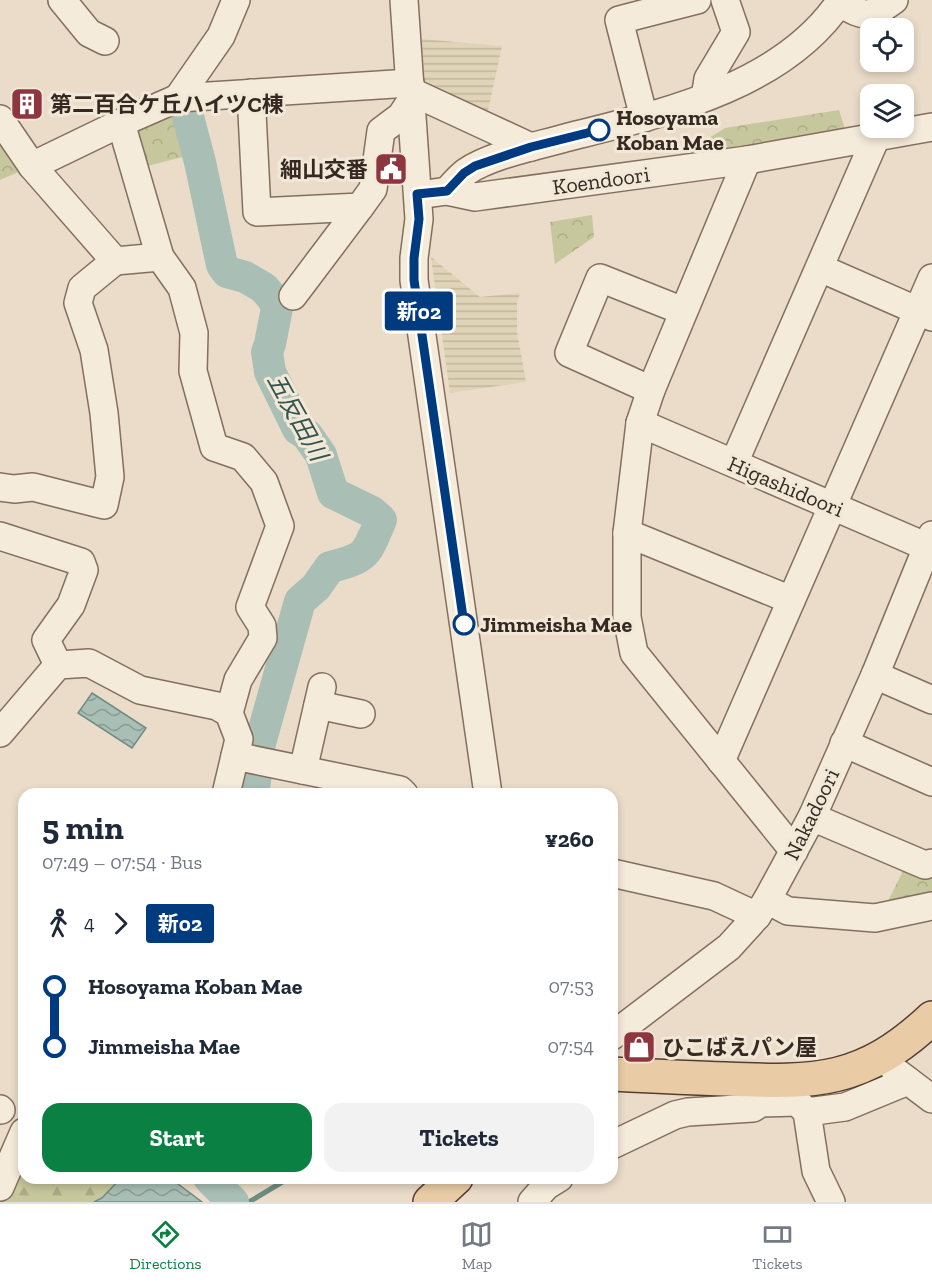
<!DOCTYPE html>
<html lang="en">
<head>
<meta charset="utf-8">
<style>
  :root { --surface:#fff; --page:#f2f2f3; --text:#1f2937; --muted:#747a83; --line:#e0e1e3; --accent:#0b8043 }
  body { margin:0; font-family:"Zilla Slab","Noto Sans JP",serif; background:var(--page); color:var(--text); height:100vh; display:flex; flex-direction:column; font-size:22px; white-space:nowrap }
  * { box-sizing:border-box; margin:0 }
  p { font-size:20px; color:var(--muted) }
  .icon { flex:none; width:33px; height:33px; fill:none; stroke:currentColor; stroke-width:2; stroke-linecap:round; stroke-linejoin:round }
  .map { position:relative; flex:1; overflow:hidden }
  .sheet { position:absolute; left:18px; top:788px; width:600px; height:396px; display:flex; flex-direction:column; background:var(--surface); border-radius:18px; box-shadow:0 3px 9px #0003 }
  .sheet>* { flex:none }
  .badge { padding:0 12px; border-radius:4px; font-size:21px; line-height:39px }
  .controls { position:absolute; left:860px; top:18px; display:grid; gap:12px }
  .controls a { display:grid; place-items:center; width:54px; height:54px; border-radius:12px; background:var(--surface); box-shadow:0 3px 9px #0003; font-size:30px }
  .map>.badge { position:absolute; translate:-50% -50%; box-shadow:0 0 0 3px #fff }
  .legs { display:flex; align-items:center; gap:9px; height:66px; padding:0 24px; font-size:20px }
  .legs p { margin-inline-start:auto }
  .overview { display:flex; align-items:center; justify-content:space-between; height:102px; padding:0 24px }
  h1 { font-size:33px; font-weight:700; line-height:45px }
  .cta { display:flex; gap:12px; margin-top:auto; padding:12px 24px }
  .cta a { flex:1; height:69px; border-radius:18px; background:var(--accent); color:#fff; font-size:24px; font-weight:700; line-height:69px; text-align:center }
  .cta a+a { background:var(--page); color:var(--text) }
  ul { padding:0 24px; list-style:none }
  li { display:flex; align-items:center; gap:21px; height:60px; font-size:22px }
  li i { display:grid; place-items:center; width:9px; height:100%; margin:0 8px; background:currentColor }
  li i::after { content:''; width:15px; height:15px; margin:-8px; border:4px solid; border-radius:50%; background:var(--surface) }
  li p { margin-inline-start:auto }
  li:first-child i { background:linear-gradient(#0000 50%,currentColor 0) }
  li:last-child i { background:linear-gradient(currentColor 50%,#0000 0) }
  .tabs { display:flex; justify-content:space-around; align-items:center; height:84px; border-top:2px solid var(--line); background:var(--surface); font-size:16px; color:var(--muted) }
  .tabs a { display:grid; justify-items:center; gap:3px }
  .tabs .on { color:var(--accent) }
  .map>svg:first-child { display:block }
  .farmland { fill:url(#farmland-rules) }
  .forest { fill:url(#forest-firs) }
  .park { fill:url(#park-crowns) }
  .water { fill:url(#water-waves); stroke:#708c82; stroke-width:1.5 }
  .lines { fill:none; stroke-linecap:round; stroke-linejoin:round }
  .stream { stroke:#708c82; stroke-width:5 }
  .river { stroke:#a9bfb6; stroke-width:32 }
  .minor-casing { stroke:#846f5f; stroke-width:30 }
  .major-casing { stroke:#533e33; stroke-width:36 }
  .minor { stroke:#f5ebdb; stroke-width:27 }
  .major { stroke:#e9cca5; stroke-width:33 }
  .line-1-casing { stroke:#fff; stroke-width:14 }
  .line-1 { stroke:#003b80; stroke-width:9 }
  .stop-1-dot { fill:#fff; stroke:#003b80; stroke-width:3 }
  .labels { text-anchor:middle; stroke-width:6; stroke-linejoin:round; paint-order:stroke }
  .poi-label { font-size:22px; font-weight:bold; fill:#362921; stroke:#f2e8d7; text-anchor:start }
  .stop-label { font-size:22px; font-weight:bold; fill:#362921; stroke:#f2e8d7; text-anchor:start }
  .street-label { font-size:22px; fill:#362921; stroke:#f2e8d7 }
  .water-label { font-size:24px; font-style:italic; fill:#32544f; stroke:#f2e8d7 }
</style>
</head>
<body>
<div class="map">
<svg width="932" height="1202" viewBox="0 0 932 1202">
  <defs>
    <pattern id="farmland-rules" width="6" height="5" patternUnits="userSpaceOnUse" patternTransform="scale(1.5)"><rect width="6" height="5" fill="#dfd4b7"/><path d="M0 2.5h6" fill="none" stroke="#c0b69d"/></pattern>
    <pattern id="forest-firs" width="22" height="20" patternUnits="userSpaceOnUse" patternTransform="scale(1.5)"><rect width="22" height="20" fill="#c7c79d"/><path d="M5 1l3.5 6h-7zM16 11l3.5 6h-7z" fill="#acab87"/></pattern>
    <pattern id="park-crowns" width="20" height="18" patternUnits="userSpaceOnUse" patternTransform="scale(1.5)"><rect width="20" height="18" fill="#c7c79d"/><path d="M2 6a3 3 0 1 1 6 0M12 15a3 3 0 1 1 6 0" fill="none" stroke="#acab87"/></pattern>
    <pattern id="water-waves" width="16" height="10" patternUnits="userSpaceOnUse" patternTransform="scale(1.5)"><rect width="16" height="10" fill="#a9bfb6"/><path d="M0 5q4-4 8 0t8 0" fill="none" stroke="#8a9b94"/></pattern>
  </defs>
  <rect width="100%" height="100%" fill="#eadcc9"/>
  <g class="farmland">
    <polygon points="422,39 502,46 486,120 425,89"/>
    <polygon points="431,257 480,297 520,293 517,304 517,332 526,382 450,393"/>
  </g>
  <g class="forest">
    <polygon points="24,1156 24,1178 121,1178 102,1198 94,1202 1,1202"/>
    <polygon points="186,1178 228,1178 233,1184 224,1202 218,1202"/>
  </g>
  <g class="park">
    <polygon points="839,110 845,129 689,155 698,145 725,128"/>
    <polygon points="179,112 190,155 140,168 132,140 140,126"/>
    <polygon points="0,141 21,171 0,180"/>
    <polygon points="592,215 594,237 555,264 550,222"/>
    <polygon points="905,867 932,873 932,901 884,909"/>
  </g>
  <g class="water">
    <polygon points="92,693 146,728 132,748 78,713"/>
    <polygon points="121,1178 170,1178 202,1202 94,1202 102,1198"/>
  </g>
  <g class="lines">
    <polyline class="stream" points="249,1202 289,1178"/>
    <g class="river">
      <path d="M 187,113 L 200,162 L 222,265 L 227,272 L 245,277 L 264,288 L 273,299 L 277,308 L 270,344 L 267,352 L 270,372 L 298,429 L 307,435 L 321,455 L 333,493 L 372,512 L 381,520 C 366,554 368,558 330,567 L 316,587 L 300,601 L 257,754"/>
      <polyline points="253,794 257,768"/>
      <polyline points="209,1178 233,1202"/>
    </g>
    <defs>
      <g id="minor">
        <polyline points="62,0 89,33 105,41"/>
        <polyline points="404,0 419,219 414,258 414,280 488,794"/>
        <path d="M 839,3 C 866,18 869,18 894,0"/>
        <polyline points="410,91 531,147"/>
        <polyline points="251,93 257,212 360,207 373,189 381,131 401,116 411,101"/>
        <polyline points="705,97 708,79 736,32 725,0"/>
        <polyline points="178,98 221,36 236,0"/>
        <polyline points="644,118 619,20 697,0"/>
        <polyline points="0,119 32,166 115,261 160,257"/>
        <polyline points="121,123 160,257 182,288 194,333 193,371 214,447 243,457 264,482 280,526 250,607 262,626 263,638 238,680 229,713"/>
        <polyline points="747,160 651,390 640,423 627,533 627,617 634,653 794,851"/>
        <polyline points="32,166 121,123 178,98 410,83"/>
        <polyline points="447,191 475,197 747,160 932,127"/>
        <path d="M 433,193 L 447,191 C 453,185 459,177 466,172 C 490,155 537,146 565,138 C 660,114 783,88 841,0"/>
        <polyline points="820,268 932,317"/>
        <polyline points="293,296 360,207"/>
        <polyline points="651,390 569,353 600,278 683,311"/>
        <polyline points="640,423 932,549"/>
        <polyline points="734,463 877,135"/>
        <polyline points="0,487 14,489 33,487 104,505 110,477 104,413 94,350 78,303 82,288 115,261"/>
        <polyline points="627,533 791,600"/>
        <polyline points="0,536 81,562 84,570 71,605 46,640 58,665"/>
        <polyline points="875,675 932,700"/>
        <polyline points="318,705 361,714"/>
        <polyline points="0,733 58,665 89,663 140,690 217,706 229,713 239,739 226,794"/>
        <polyline points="844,743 932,782"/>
        <polyline points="235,756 400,790 404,794"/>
        <polyline points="721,761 932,278"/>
        <polyline points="303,770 322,687"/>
        <polyline points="812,817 925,865 932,863"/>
        <polyline points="612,873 714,896 757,916"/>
        <polyline points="767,900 788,911 875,918 932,906"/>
        <polyline points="612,1036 729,947 757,916 767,900 812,817 875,675 932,535"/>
        <polyline points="895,1071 932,1099"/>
        <polyline points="0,1109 1,1110"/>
        <polyline points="612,1145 675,1115 688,1112 753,1108 761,1103 797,1102 807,1112"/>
        <polyline points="0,1187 24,1132"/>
        <polyline points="532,1202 546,1186 559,1178"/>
        <polyline points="831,1202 816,1171 807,1112 845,1107 908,1081"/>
      </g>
      <g id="major">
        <path d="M 612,1074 C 650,1076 688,1078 726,1079 C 816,1083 863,1083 932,1018"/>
        <polyline points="430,1202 456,1178"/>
      </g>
    </defs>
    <use href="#minor" class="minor-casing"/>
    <use href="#major" class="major-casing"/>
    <use href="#minor" class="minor"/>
    <use href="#major" class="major"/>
  </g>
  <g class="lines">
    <defs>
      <polyline id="line-1" points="464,624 414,280 414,258 419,219 417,194 447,191 464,173 475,166 531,147 599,130"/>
    </defs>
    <use href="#line-1" class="line-1-casing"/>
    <use href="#line-1" class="line-1"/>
  </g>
  <defs>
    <symbol id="building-square" viewBox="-11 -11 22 22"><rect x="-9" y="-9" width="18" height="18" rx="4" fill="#8d363f" stroke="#f2e8d7"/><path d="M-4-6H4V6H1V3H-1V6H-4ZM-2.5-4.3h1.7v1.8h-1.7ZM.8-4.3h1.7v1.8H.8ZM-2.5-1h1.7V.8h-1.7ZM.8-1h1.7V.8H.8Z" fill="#fff"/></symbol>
    <symbol id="civic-square" viewBox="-11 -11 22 22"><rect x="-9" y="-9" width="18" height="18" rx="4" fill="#8d363f" stroke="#f2e8d7"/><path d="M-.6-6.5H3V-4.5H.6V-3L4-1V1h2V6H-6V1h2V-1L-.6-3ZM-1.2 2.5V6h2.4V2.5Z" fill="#fff"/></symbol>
    <symbol id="shop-square" viewBox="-11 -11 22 22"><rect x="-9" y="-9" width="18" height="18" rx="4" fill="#8d363f" stroke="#f2e8d7"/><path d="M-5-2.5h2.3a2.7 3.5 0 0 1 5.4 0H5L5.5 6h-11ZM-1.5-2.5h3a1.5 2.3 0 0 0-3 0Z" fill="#fff"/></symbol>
  </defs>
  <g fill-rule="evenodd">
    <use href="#building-square" x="8" y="85" width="38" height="38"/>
    <use href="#civic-square" x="372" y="150" width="38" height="38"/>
    <use href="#shop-square" x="620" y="1028" width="38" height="38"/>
  </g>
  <g class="stop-1-dot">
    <circle cx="599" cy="130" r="10"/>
    <circle cx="464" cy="624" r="10"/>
  </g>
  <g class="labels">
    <g class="poi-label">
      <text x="50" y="112">第二百合ケ丘ハイツC棟</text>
      <text x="368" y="177" text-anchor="end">細山交番</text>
      <text x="662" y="1055">ひこばえパン屋</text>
    </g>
    <g class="stop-label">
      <text x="616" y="125">Hosoyama<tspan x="616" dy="25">Koban Mae</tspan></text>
      <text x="480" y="632">Jimmeisha Mae</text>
    </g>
    <g class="street-label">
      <text transform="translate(601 180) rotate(-8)" y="8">Koendoori</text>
      <text transform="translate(786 486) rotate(23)" y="8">Higashidoori</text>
      <text transform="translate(811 814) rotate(-64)" y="8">Nakadoori</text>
    </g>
    <g class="water-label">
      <text transform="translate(297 417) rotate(61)" y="8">五反田川</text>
    </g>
  </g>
</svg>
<div class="controls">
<a><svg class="icon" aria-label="locate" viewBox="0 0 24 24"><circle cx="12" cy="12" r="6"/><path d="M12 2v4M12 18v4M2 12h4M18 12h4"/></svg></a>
<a><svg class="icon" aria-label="layers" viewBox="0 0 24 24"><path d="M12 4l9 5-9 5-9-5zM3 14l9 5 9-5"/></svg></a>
</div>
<b class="badge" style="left:419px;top:311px;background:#003b80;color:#fff">新02</b>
<section class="sheet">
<div class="overview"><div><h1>5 min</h1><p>07:49 – 07:54 · Bus</p></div><b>¥260</b></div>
<div class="legs"><svg class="icon" aria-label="walk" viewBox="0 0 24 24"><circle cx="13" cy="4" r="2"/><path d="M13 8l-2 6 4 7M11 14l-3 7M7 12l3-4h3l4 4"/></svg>4<svg class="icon" aria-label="forward" viewBox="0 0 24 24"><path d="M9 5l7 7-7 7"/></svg><b class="badge" style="background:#003b80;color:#fff">新02</b></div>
<ul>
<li><i style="color:#003b80"></i><b>Hosoyama Koban Mae</b><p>07:53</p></li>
<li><i style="color:#003b80"></i><b>Jimmeisha Mae</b><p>07:54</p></li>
</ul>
<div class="cta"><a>Start</a><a>Tickets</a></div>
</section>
</div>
<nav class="tabs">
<a class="on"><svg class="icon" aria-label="directions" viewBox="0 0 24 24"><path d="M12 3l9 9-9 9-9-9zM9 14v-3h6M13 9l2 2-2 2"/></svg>Directions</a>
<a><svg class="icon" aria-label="map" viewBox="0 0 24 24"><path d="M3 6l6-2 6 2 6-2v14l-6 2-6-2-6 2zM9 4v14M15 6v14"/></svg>Map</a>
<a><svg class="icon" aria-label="tickets" viewBox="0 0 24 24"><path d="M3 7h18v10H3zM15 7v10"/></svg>Tickets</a>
</nav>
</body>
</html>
